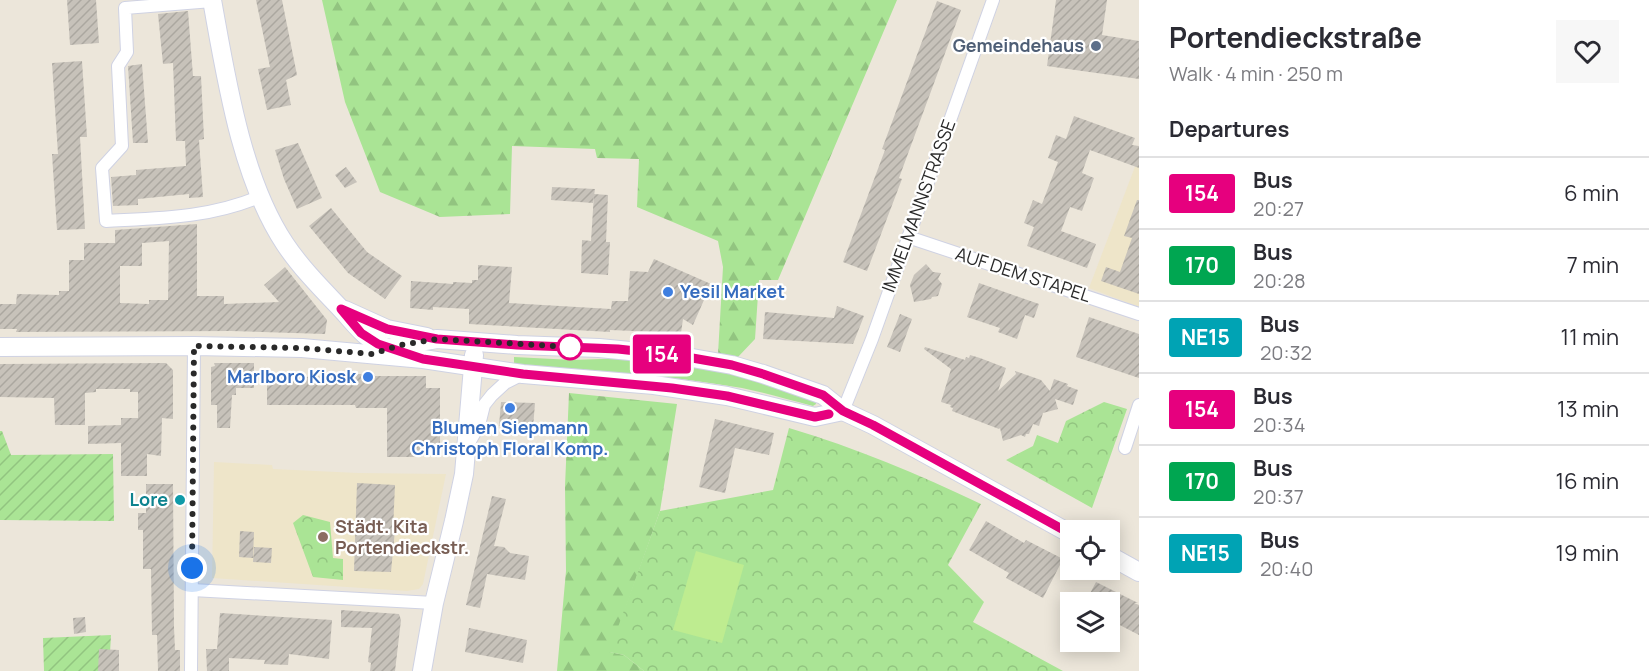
<!DOCTYPE html>
<html lang="en">
<head>
<meta charset="utf-8">
<style>
  :root { --surface:#fff; --page:#f7f7f7; --text:#2b2b33; --muted:#7c7c81; --line:#e1e1e2 }
  body { margin:0; font-family:Manrope,sans-serif; background:var(--page); color:var(--text); height:100vh; display:flex; flex-direction:column; font-size:22px; white-space:nowrap }
  * { box-sizing:border-box; margin:0 }
  p { font-size:20px; color:var(--muted) }
  .icon { flex:none; width:33px; height:33px; fill:none; stroke:currentColor; stroke-width:2; stroke-linecap:round; stroke-linejoin:round }
  .map { position:relative; flex:1; overflow:hidden }
  .panel { display:flex; flex-direction:column; background:var(--surface); width:510px }
  .panel>* { flex:none }
  .badge { padding:0 12px; border-radius:4px; font-size:21px; line-height:39px }
  .tools { position:absolute; left:1060px; top:520px; display:grid; gap:12px }
  .tools a { display:grid; place-items:center; width:60px; height:60px; border-radius:0px; background:var(--surface); box-shadow:0 3px 15px #0003; font-size:30px }
  .you { position:absolute; width:30px; height:30px; margin:-15px; border:4px solid #fff; border-radius:50%; background:#1a73e8; box-shadow:0 0 0 9px #1a73e833 }
  .map>.badge { position:absolute; translate:-50% -50%; box-shadow:0 0 0 3px #fff }
  h2 { padding:0 30px; font-size:22px; line-height:54px }
  .round { display:grid; place-items:center; flex:none; width:63px; height:63px; border-radius:0px; background:var(--page) }
  .summary { display:flex; align-items:center; justify-content:space-between; height:102px; padding:0 30px }
  h1 { font-size:28px; font-weight:700; line-height:45px }
  ul { padding:0; list-style:none }
  li { display:flex; align-items:center; gap:18px; height:72px; padding:0 30px; border-top:2px solid var(--line) }
  li div { flex:1 }
  li b { display:block; font-size:22px }
  li em { font-style:normal }
  li .badge { min-width:66px; font-weight:700; text-align:center }
  main { display:flex; flex:1; min-height:0 }
  .map>svg:first-child { display:block }
  .education { fill:#eee5c9 }
  .grass { fill:#aae495 }
  .forest { fill:url(#forest-firs) }
  .park { fill:url(#park-crowns) }
  .garden { fill:url(#garden-furrows) }
  .pitch { fill:#beec90 }
  .building { fill:url(#building-hatch); fill-rule:evenodd }
  .lines { fill:none; stroke-linecap:round; stroke-linejoin:round }
  .street-casing { stroke:#cfd2e3; stroke-width:14 }
  .secondary-casing { stroke:#cfd2e3; stroke-width:20 }
  .street { stroke:#fff; stroke-width:12 }
  .secondary { stroke:#fff; stroke-width:18 }
  .line-casing { stroke:#fff; stroke-width:14 }
  .line { stroke:#e6007e; stroke-width:9 }
  .walk { stroke:#292929; stroke-width:6; stroke-dasharray:0 10.8 }
  .service-dot { fill:#5c6f8a; stroke:#fff; stroke-width:2 }
  .shop-dot { fill:#3f7fe0; stroke:#fff; stroke-width:2 }
  .stop-dot { fill:#fff; stroke:#e6007e; stroke-width:3 }
  .culture-dot { fill:#0f9aa8; stroke:#fff; stroke-width:2 }
  .education-dot { fill:#8d6e63; stroke:#fff; stroke-width:2 }
  .labels { text-anchor:middle; stroke-width:4.5; stroke-linejoin:round; paint-order:stroke }
  .service-label { font-size:18px; font-weight:bold; fill:#4e5e75; stroke:#fff; text-anchor:end }
  .street-label { font-size:18px; fill:#292929; stroke:#fff }
  .shop-label { font-size:18px; font-weight:bold; fill:#366cbe; stroke:#fff; text-anchor:start }
  .culture-label { font-size:18px; font-weight:bold; fill:#0d838f; stroke:#fff; text-anchor:end }
  .education-label { font-size:18px; font-weight:bold; fill:#785e54; stroke:#fff; text-anchor:start }
</style>
</head>
<body>
<main>
<div class="map">
<svg width="1139" height="671" viewBox="0 0 1139 671">
  <defs>
    <pattern id="forest-firs" width="22" height="20" patternUnits="userSpaceOnUse" patternTransform="scale(1.5)"><rect width="22" height="20" fill="#aae495"/><path d="M5 1l3.5 6h-7zM16 11l3.5 6h-7z" fill="#92c480"/></pattern>
    <pattern id="park-crowns" width="20" height="18" patternUnits="userSpaceOnUse" patternTransform="scale(1.5)"><rect width="20" height="18" fill="#aae495"/><path d="M2 6a3 3 0 1 1 6 0M12 15a3 3 0 1 1 6 0" fill="none" stroke="#92c480"/></pattern>
    <pattern id="garden-furrows" width="10" height="10" patternUnits="userSpaceOnUse" patternTransform="scale(1.5)"><rect width="10" height="10" fill="#aae495"/><path d="M-1 1l2-2M0 10L10 0M9 11l2-2" fill="none" stroke="#92c480"/></pattern>
    <pattern id="building-hatch" width="6" height="6" patternUnits="userSpaceOnUse" patternTransform="scale(1.5)"><rect width="6" height="6" fill="#c7c2ba"/><path d="M-1 1l2-2M0 6l6-6M5 7l2-2" fill="none" stroke="#aba7a0"/></pattern>
  </defs>
  <rect width="100%" height="100%" fill="#ece6da"/>
  <g class="education">
    <polygon points="1139,156 1139,307 1089,288"/>
    <polygon points="214,462 272,465 273,469 358,473 446,474 423,584 419,589 407,591 212,578"/>
  </g>
  <path class="grass" d="M 514,357 L 573,360 L 630,358 L 650,360 L 733,374 L 815,399 L 816,404 L 813,406 C 789,400 766,393 742,388 C 666,375 590,370 514,364 Z"/>
  <g class="forest">
    <polygon points="322,0 897,0 778,280 759,280 755,339 738,357 718,354 723,267 718,241 637,207 639,159 597,158 595,149 512,146 510,214 440,217 380,192 345,102"/>
    <polygon points="569,393 677,404 660,511 610,652 624,655 644,671 557,671 566,571 565,486"/>
  </g>
  <g class="park">
    <polygon points="1104,402 1127,409 1092,508 1006,460 1033,446 1037,435 1058,443 1066,421"/>
    <path d="M 789,428 C 856,448 918,474 981,504 L 948,565 L 984,602 L 973,622 L 1063,671 L 644,671 L 624,655 L 609,652 L 660,511 L 773,490 Z"/>
    <polygon points="303,515 330,522 333,558 343,559 343,580 313,577 293,523"/>
  </g>
  <g class="garden">
    <polygon points="0,431 2,431 11,455 113,454 114,521 0,520"/>
    <polygon points="111,635 109,671 44,671 43,638"/>
  </g>
  <polygon class="pitch" points="696,551 744,565 722,643 673,630"/>
  <g class="building">
    <polygon points="67,0 96,0 99,43 70,45"/>
    <polygon points="256,0 282,0 297,75 286,80 291,105 267,110 258,69 270,67"/>
    <polygon points="1056,0 1107,0 1102,35 1139,41 1139,79 1047,66"/>
    <polygon points="937,1 961,10 899,178 902,179 867,271 843,262 885,150 882,149"/>
    <polygon points="188,11 193,76 201,76 204,139 199,140 203,197 189,198 189,194 138,199 138,205 113,206 111,177 136,175 136,170 186,166 185,141 176,141 173,63 163,64 158,14"/>
    <polygon points="82,61 87,137 80,137 85,229 57,230 52,154 58,154 52,63"/>
    <polygon points="142,64 148,143 133,143 128,66"/>
    <polygon points="1074,116 1135,138 1132,145 1139,146 1139,168 1090,150 1082,173 1094,178 1082,211 1070,207 1061,231 1096,244 1087,268 1027,246 1034,227 1024,223 1033,200 1042,204 1058,162 1048,158 1056,135 1066,139"/>
    <polygon points="298,143 322,198 297,209 284,179 275,150"/>
    <polygon points="346,167 357,182 345,188 335,175"/>
    <polygon points="552,187 595,189 593,203 551,200"/>
    <polygon points="594,194 608,195 606,242 610,242 608,275 581,273 582,240 591,241"/>
    <polygon points="1137,200 1139,200 1139,294 1101,281 1106,267 1120,272 1132,238 1124,236"/>
    <polygon points="331,208 367,252 402,276 385,299 348,273 309,226"/>
    <path d="M 197,224 L 197,296 L 224,296 L 224,304 L 279,302 L 264,285 L 285,267 L 327,320 L 325,334 L 231,331 L 16,332 L 17,329 L 0,329 L 0,304 L 16,304 L 17,294 L 59,295 L 59,291 L 69,291 L 69,260 L 84,260 L 84,243 L 115,243 L 115,230 ZM 169,241 L 168,300 L 149,300 L 149,304 L 120,303 L 120,266 L 142,266 L 142,243 Z"/>
    <polygon points="654,259 711,284 693,325 683,319 681,333 610,330 610,332 469,324 469,309 433,307 433,310 410,308 411,281 453,284 453,282 472,283 472,280 478,280 478,265 512,267 509,303 611,309 612,301 628,301 630,271 648,272"/>
    <polygon points="926,264 933,272 941,273 938,279 942,284 938,296 932,297 931,299 914,302 910,285 914,275"/>
    <polygon points="979,283 1039,304 1034,318 1025,315 1017,339 998,332 1000,328 967,317"/>
    <polygon points="837,306 864,316 853,344 763,339 765,312 834,318"/>
    <polygon points="900,314 912,319 900,352 887,347"/>
    <polygon points="1089,317 1139,334 1139,378 1076,357"/>
    <polygon points="925,347 965,360 966,357 969,358 970,355 980,358 1006,368 998,391 1016,374 1015,371 1041,380 1050,391 1054,379 1068,384 1067,386 1078,390 1073,405 1055,399 1058,409 1043,413 1039,426 1033,424 1029,434 1026,434 1025,437 1021,435 1003,441 1000,428 999,429 952,411 953,408 950,407 951,405 941,402 951,369 924,349"/>
    <polygon points="166,363 173,370 173,419 162,418 161,456 147,454 147,476 121,476 121,443 88,444 88,426 121,425 121,418 138,418 138,392 130,392 130,389 96,389 96,392 85,393 85,425 55,425 54,398 0,397 0,364"/>
    <polygon points="214,363 254,363 254,388 236,388 236,395 232,395 230,428 217,428 217,405 211,405 211,367 215,366"/>
    <polygon points="290,373 303,373 303,377 327,376 327,373 340,373 340,376 356,376 358,374 373,374 375,376 426,376 426,388 440,388 440,445 426,445 426,450 422,450 422,457 387,457 387,408 356,408 355,405 267,405 267,376 290,376"/>
    <polygon points="501,402 535,403 533,428 499,426"/>
    <polygon points="715,419 774,433 769,455 735,448 725,493 699,487"/>
    <polygon points="357,483 395,485 393,530 395,530 391,572 354,571"/>
    <polygon points="146,484 173,484 174,627 175,650 180,650 180,671 158,671 157,635 152,635 151,569 143,569 143,530 138,530 138,513 146,513"/>
    <polygon points="492,496 506,499 494,546 504,547 510,553 529,556 525,580 487,574 480,608 466,605"/>
    <polygon points="986,521 1024,543 1026,540 1063,559 1043,598 1006,578 1009,573 969,550"/>
    <polygon points="240,531 254,532 253,558 239,557"/>
    <polygon points="254,547 272,548 271,563 253,562"/>
    <polygon points="1096,582 1138,603 1134,603 1139,605 1139,635 1110,620 1110,603 1085,603"/>
    <polygon points="341,610 399,614 401,620 395,671 370,671 371,663 368,662 372,628 341,627"/>
    <polygon points="220,613 332,620 329,659 289,654 288,665 264,664 265,660 229,658 229,671 207,671 206,649 217,649"/>
    <polygon points="85,617 86,632 74,634 73,618"/>
    <polygon points="469,628 527,640 523,663 465,652"/>
    <polygon points="99,649 119,650 119,671 98,671"/>
  </g>
  <g class="lines">
    <defs>
      <g id="street">
        <path d="M 212,1 L 125,8 L 127,52 L 118,66 L 122,146 L 102,168 L 106,221 C 160,218 208,218 259,197"/>
        <polyline points="908,237 1139,314"/>
        <polyline points="843,411 872,339 993,0"/>
        <polyline points="470,441 479,425 484,405 492,395 505,383 523,374"/>
        <polyline points="1125,448 1139,405"/>
        <polyline points="192,590 434,603"/>
        <polyline points="191,671 194,346"/>
      </g>
      <g id="secondary">
        <path d="M 212,0 C 226,77 241,178 285,244 C 301,268 322,289 342,310 C 361,331 366,341 395,351"/>
        <polyline points="345,310 387,329 427,337"/>
        <polyline points="0,347 194,346 302,348 423,359 523,374 654,385 727,396 815,417 843,411"/>
        <polyline points="382,351 401,345 437,339 517,345 599,348 681,356 732,365 763,374 823,395 843,411 873,425 1071,534"/>
        <polyline points="1110,556 1139,572"/>
        <polyline points="422,671 434,603 454,521 464,474 474,355"/>
      </g>
    </defs>
    <use href="#street" class="street-casing"/>
    <use href="#secondary" class="secondary-casing"/>
    <use href="#street" class="street"/>
    <use href="#secondary" class="secondary"/>
  </g>
  <g class="lines">
    <defs>
      <polyline id="line" points="829,414 815,417 727,396 672,388 523,374 423,359 378,344 361,333 341,309 387,329 437,339 517,345 618,349 681,356 732,365 763,374 823,395 843,411 873,425 1071,534"/>
    </defs>
    <use href="#line" class="line-casing"/>
    <use href="#line" class="line"/>
    <polyline class="walk" points="192,568 194,346 302,348 372,354 401,345 437,339 570,347"/>
  </g>
  <circle class="service-dot" cx="1096" cy="46" r="6"/>
  <g class="shop-dot">
    <circle cx="668" cy="292" r="6"/>
    <circle cx="368" cy="377" r="6"/>
    <circle cx="510" cy="408" r="6"/>
  </g>
  <circle class="stop-dot" cx="570" cy="347" r="12"/>
  <circle class="culture-dot" cx="180" cy="500" r="6"/>
  <circle class="education-dot" cx="323" cy="537" r="6"/>
  <g class="labels">
    <g class="service-label">
      <text x="1084" y="52">Gemeindehaus</text>
    </g>
    <g class="street-label">
      <text transform="translate(919 206) rotate(-70)" y="6">IMMELMANNSTRASSE</text>
      <text transform="translate(1023 275) rotate(18)" y="6">AUF DEM STAPEL</text>
    </g>
    <g class="shop-label">
      <text x="680" y="298">Yesil Market</text>
      <text x="356" y="383" text-anchor="end">Marlboro Kiosk</text>
      <text x="510" y="434" text-anchor="middle">Blumen Siepmann<tspan x="510" dy="21">Christoph Floral Komp.</tspan></text>
    </g>
    <g class="culture-label">
      <text x="168" y="506">Lore</text>
    </g>
    <g class="education-label">
      <text x="335" y="533">Städt. Kita<tspan x="335" dy="21">Portendieckstr.</tspan></text>
    </g>
  </g>
</svg>
<div class="tools">
<a><svg class="icon" aria-label="locate" viewBox="0 0 24 24"><circle cx="12" cy="12" r="6"/><path d="M12 2v4M12 18v4M2 12h4M18 12h4"/></svg></a>
<a><svg class="icon" aria-label="layers" viewBox="0 0 24 24"><path d="M12 4l9 5-9 5-9-5zM3 14l9 5 9-5"/></svg></a>
</div>
<div class="you" style="left:192px;top:568px"></div>
<b class="badge" style="left:662px;top:354px;background:#e6007e;color:#fff">154</b>
</div>
<section class="panel">
<div class="summary"><div><h1>Portendieckstraße</h1><p>Walk · 4 min · 250 m</p></div><a class="round"><svg class="icon" aria-label="heart" viewBox="0 0 24 24"><path d="M12 20l-8-8c-3-5 5-10 8-4 3-6 11-1 8 4z"/></svg></a></div>
<h2>Departures</h2>
<ul>
<li><span class="badge" style="background:#e6007e;color:#fff">154</span><div><b>Bus</b><p>20:27</p></div><em>6 min</em></li>
<li><span class="badge" style="background:#00a651;color:#fff">170</span><div><b>Bus</b><p>20:28</p></div><em>7 min</em></li>
<li><span class="badge" style="background:#00a3b4;color:#fff">NE15</span><div><b>Bus</b><p>20:32</p></div><em>11 min</em></li>
<li><span class="badge" style="background:#e6007e;color:#fff">154</span><div><b>Bus</b><p>20:34</p></div><em>13 min</em></li>
<li><span class="badge" style="background:#00a651;color:#fff">170</span><div><b>Bus</b><p>20:37</p></div><em>16 min</em></li>
<li><span class="badge" style="background:#00a3b4;color:#fff">NE15</span><div><b>Bus</b><p>20:40</p></div><em>19 min</em></li>
</ul>
</section>
</main>
</body>
</html>
